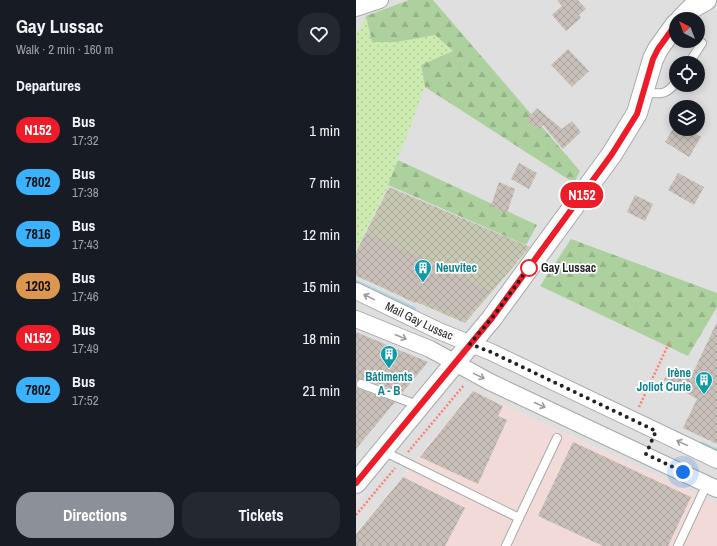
<!DOCTYPE html>
<html lang="en">
<head>
<meta charset="utf-8">
<style>
  :root { --surface:#171b24; --page:#242831; --text:#f1f3f6; --muted:#9ea1a6; --accent:#8c9099 }
  body { margin:0; font-family:"Archivo Narrow",sans-serif; background:var(--page); color:var(--text); height:100vh; display:flex; flex-direction:column; font-size:15px; white-space:nowrap }
  * { box-sizing:border-box; margin:0 }
  p { font-size:13px; color:var(--muted) }
  .icon { flex:none; width:22px; height:22px; fill:none; stroke:currentColor; stroke-width:2; stroke-linecap:round; stroke-linejoin:round }
  .map { position:relative; flex:1; overflow:hidden }
  .details { display:flex; flex-direction:column; background:var(--surface); width:356px }
  .details>* { flex:none }
  .badge { padding:0 8px; border-radius:13px; font-size:14px; line-height:26px }
  .needle { width:26px; rotate:318deg }
  .tools { position:absolute; left:313px; top:12px; display:grid; gap:8px }
  .tools a { display:grid; place-items:center; width:36px; height:36px; border-radius:50%; background:var(--surface); box-shadow:0 2px 10px #0003; font-size:20px }
  .you { position:absolute; width:20px; height:20px; margin:-10px; border:3px solid #fff; border-radius:50%; background:#1a73e8; box-shadow:0 0 0 6px #1a73e833 }
  .map>.badge { position:absolute; translate:-50% -50%; box-shadow:0 0 0 2px #fff }
  h2 { padding:0 16px; font-size:15px; line-height:36px }
  .round { display:grid; place-items:center; flex:none; width:42px; height:42px; border-radius:16px; background:var(--page) }
  .overview { display:flex; align-items:center; justify-content:space-between; height:68px; padding:0 16px }
  h1 { font-size:19px; font-weight:700; line-height:30px }
  .cta { display:flex; gap:8px; margin-top:auto; padding:8px 16px }
  .cta a { flex:1; height:46px; border-radius:16px; background:var(--accent); color:#fff; font-size:16px; font-weight:700; line-height:46px; text-align:center }
  .cta a+a { background:var(--page); color:var(--text) }
  ul { padding:0; list-style:none }
  li { display:flex; align-items:center; gap:12px; height:52px; padding:0 16px }
  li div { flex:1 }
  li b { display:block; font-size:15px }
  li em { font-style:normal }
  li .badge { min-width:44px; font-weight:700; text-align:center }
  main { display:flex; flex:1; min-height:0 }
  .map>svg:first-child { display:block }
  .residential { fill:#e0dfdf; fill-rule:evenodd }
  .commercial { fill:#f2dad9 }
  .construction { fill:url(#construction-cross-hatch) }
  .grass { fill:url(#grass-dots) }
  .forest { fill:url(#forest-firs) }
  .parking { fill:#e2e2e2 }
  .lines { fill:none; stroke-linecap:round; stroke-linejoin:round }
  .stream { stroke:#aad3df; stroke-width:4.5 }
  .building { fill:url(#building-cross-hatch) }
  .service-casing { stroke:#a9a9a9; stroke-width:10 }
  .minor-casing { stroke:#a9a9a9; stroke-width:18 }
  .tertiary-casing { stroke:#a9a9a9; stroke-width:22 }
  .path { stroke:#fa8072; stroke-width:2.5; stroke-dasharray:2 2; stroke-linecap:butt }
  .service { stroke:#fff; stroke-width:8 }
  .minor { stroke:#fff; stroke-width:16 }
  .tertiary { stroke:#fff; stroke-width:20 }
  .oneway { stroke:#9c9c9c }
  .line-casing { stroke:#fff; stroke-width:9 }
  .line { stroke:#ed1c29; stroke-width:6 }
  .walk { stroke:#222; stroke-width:4; stroke-dasharray:0 7.2 }
  .stop-dot { fill:#fff; stroke:#ed1c29; stroke-width:2 }
  .labels { text-anchor:middle; stroke-width:3.5; stroke-linejoin:round; paint-order:stroke }
  .culture-label { font-size:12px; font-weight:bold; fill:#0d838f; stroke:#fff; text-anchor:start }
  .stop-label { font-size:12px; font-weight:bold; fill:#222; stroke:#fff; text-anchor:start }
  .street-label { font-size:12px; fill:#222; stroke:#fff }
</style>
</head>
<body>
<main>
<section class="details">
<div class="overview"><div><h1>Gay Lussac</h1><p>Walk · 2 min · 160 m</p></div><a class="round"><svg class="icon" aria-label="heart" viewBox="0 0 24 24"><path d="M12 20l-8-8c-3-5 5-10 8-4 3-6 11-1 8 4z"/></svg></a></div>
<h2>Departures</h2>
<ul>
<li><span class="badge" style="background:#ed1c29;color:#fff">N152</span><div><b>Bus</b><p>17:32</p></div><em>1 min</em></li>
<li><span class="badge" style="background:#3bb2ff;color:#111">7802</span><div><b>Bus</b><p>17:38</p></div><em>7 min</em></li>
<li><span class="badge" style="background:#3bb2ff;color:#111">7816</span><div><b>Bus</b><p>17:43</p></div><em>12 min</em></li>
<li><span class="badge" style="background:#dc9650;color:#111">1203</span><div><b>Bus</b><p>17:46</p></div><em>15 min</em></li>
<li><span class="badge" style="background:#ed1c29;color:#fff">N152</span><div><b>Bus</b><p>17:49</p></div><em>18 min</em></li>
<li><span class="badge" style="background:#3bb2ff;color:#111">7802</span><div><b>Bus</b><p>17:52</p></div><em>21 min</em></li>
</ul>
<div class="cta"><a>Directions</a><a>Tickets</a></div>
</section>
<div class="map">
<svg width="361" height="546" viewBox="0 0 361 546">
  <defs>
    <pattern id="construction-cross-hatch" width="8" height="8" patternUnits="userSpaceOnUse"><rect width="8" height="8" fill="#c7c7b4"/><path d="M0 0l8 8M0 8l8-8" fill="none" stroke="#abab9a"/></pattern>
    <pattern id="grass-dots" width="8" height="8" patternUnits="userSpaceOnUse"><rect width="8" height="8" fill="#cdebb0"/><path d="M2 2h.1M6 6h.1" fill="none" stroke="#b0c997" stroke-width="1.8" stroke-linecap="round"/></pattern>
    <pattern id="forest-firs" width="22" height="20" patternUnits="userSpaceOnUse"><rect width="22" height="20" fill="#add19e"/><path d="M5 1l3.5 6h-7zM16 11l3.5 6h-7z" fill="#95b388"/></pattern>
    <pattern id="building-cross-hatch" width="8" height="8" patternUnits="userSpaceOnUse"><rect width="8" height="8" fill="#c7bfb8"/><path d="M0 0l8 8M0 8l8-8" fill="none" stroke="#aba49e"/></pattern>
  </defs>
  <rect width="100%" height="100%" fill="#f2efe9"/>
  <path class="residential" d="M 0,0 L 360,0 L 361,2 L 361,504 L 117,391 L 0,533 ZM 320,19 L 342,19 L 342,41 L 320,41 ZM 320,63 L 342,63 L 342,85 L 320,85 ZM 320,107 L 342,107 L 342,129 L 320,129 Z"/>
  <polygon class="commercial" points="117,391 361,504 361,546 0,546 0,534"/>
  <polygon class="construction" points="33,187 174,247 109,323 0,276 0,252"/>
  <polygon class="grass" points="10,16 17,42 41,42 79,35 97,51 65,65 69,87 30,191 0,250 0,36"/>
  <g class="forest">
    <polygon points="53,0 77,0 224,171 218,183 69,87 65,65 97,51 79,35 41,42 16,42 10,16"/>
    <polygon points="42,160 181,225 170,245 32,185"/>
    <polygon points="215,239 361,293 361,307 332,356 184,286"/>
  </g>
  <polygon class="parking" points="7,488 11,491 0,504 0,496"/>
  <g class="lines">
    <g class="stream">
      <polyline points="0,282 58,309"/>
      <polyline points="346,444 361,451"/>
    </g>
  </g>
  <g class="building">
    <polygon points="201,0 222,0 230,9 223,15 225,18 210,31 196,15 206,6"/>
    <polygon points="212,49 233,71 216,87 195,65"/>
    <polygon points="181,108 206,129 216,121 225,132 207,149 187,125 182,130 170,120"/>
    <polygon points="317,129 332,129 345,137 333,157 309,142"/>
    <polygon points="163,163 181,173 173,189 155,179"/>
    <polygon points="322,173 348,187 338,205 312,190"/>
    <polygon points="143,182 159,189 151,213 135,206"/>
    <polygon points="279,195 297,204 289,221 271,212"/>
    <polygon points="11,233 72,261 133,291 108,320 63,299 59,303 0,275 0,256"/>
    <polygon points="361,322 361,444 327,428 341,399 308,380 313,369 334,379"/>
    <polygon points="0,332 72,362 46,393 7,379 4,379 0,382"/>
    <polygon points="0,386 3,389 39,402 0,449"/>
    <polygon points="117,391 147,406 142,416 151,420 122,484 64,457"/>
    <polygon points="217,442 335,497 312,546 247,546 182,516"/>
    <polygon points="47,477 109,508 89,546 0,546 0,534"/>
  </g>
  <g class="lines">
    <defs>
      <g id="service">
        <polyline points="333,63 346,43"/>
        <path d="M 288,92 C 304,94 310,96 320,82"/>
        <polyline points="5,384 64,406"/>
        <polyline points="27,451 163,518 201,438"/>
        <polyline points="150,546 163,518"/>
        <polyline points="322,546 351,484"/>
      </g>
      <g id="minor">
        <polyline points="0,8 24,0"/>
        <path id="s1" d="M 0,291 L 83,331 L 135,352 L 361,460"/>
        <polyline points="0,319 74,349 134,382 361,489"/>
      </g>
      <g id="tertiary">
        <polyline points="325,19 336,8 350,0"/>
        <polyline points="0,483 136,318 256,154 281,113 297,59 302,49 320,24"/>
      </g>
    </defs>
    <use href="#service" class="service-casing"/>
    <use href="#minor" class="minor-casing"/>
    <use href="#tertiary" class="tertiary-casing"/>
    <g class="path">
      <polyline points="283,407 314,341"/>
      <polyline points="52,452 108,385"/>
      <polyline points="0,515 39,468"/>
    </g>
    <use href="#service" class="service"/>
    <use href="#minor" class="minor"/>
    <use href="#tertiary" class="tertiary"/>
  </g>
  <defs><path id="oneway-shaft" d="M-6 0H5M1.5-3L5.5 0L1.5 3" fill="none" stroke-width="1.6" stroke-linecap="round" stroke-linejoin="round"/></defs>
  <g class="oneway">
    <use href="#oneway-shaft" transform="translate(13 297) rotate(-154)"/>
    <use href="#oneway-shaft" transform="translate(45 337) rotate(22)"/>
    <use href="#oneway-shaft" transform="translate(123 376) rotate(26)"/>
    <use href="#oneway-shaft" transform="translate(184 405) rotate(25)"/>
    <use href="#oneway-shaft" transform="translate(326 443) rotate(-155)"/>
  </g>
  <g class="lines">
    <defs>
      <polyline id="line" points="0,483 136,318 256,154 281,114 297,59 302,49 320,24"/>
    </defs>
    <use href="#line" class="line-casing"/>
    <use href="#line" class="line"/>
    <polyline class="walk" points="173,268 174,266 136,318 114,344 135,352 300,431 290,454 327,472"/>
  </g>
  <defs>
    <symbol id="building-pin" viewBox="-11 -11 22 30"><path d="M0 17L-7.5 6A9.5 9.5 0 1 1 7.5 6Z" fill="#0f9aa8" stroke="#fff"/><path d="M-4-6H4V6H1V3H-1V6H-4ZM-2.5-4.3h1.7v1.8h-1.7ZM.8-4.3h1.7v1.8H.8ZM-2.5-1h1.7V.8h-1.7ZM.8-1h1.7V.8H.8Z" fill="#fff"/></symbol>
  </defs>
  <g fill-rule="evenodd">
    <use href="#building-pin" x="57" y="258" width="20" height="27"/>
    <use href="#building-pin" x="23" y="344" width="20" height="27"/>
    <use href="#building-pin" x="338" y="370" width="20" height="27"/>
  </g>
  <circle class="stop-dot" cx="173" cy="268" r="8"/>
  <g class="labels">
    <g class="culture-label">
      <text x="80" y="272">Neuvitec</text>
      <text x="335" y="377" text-anchor="end">Irène<tspan x="335" dy="14">Joliot Curie</tspan></text>
      <text x="33" y="381" text-anchor="middle">Bâtiments<tspan x="33" dy="14">A - B</tspan></text>
    </g>
    <g class="stop-label">
      <text x="185" y="272">Gay Lussac</text>
    </g>
    <g class="street-label">
      <text dy="4" stroke="none"><textPath href="#s1" startOffset="70">Mail Gay Lussac</textPath></text>
    </g>
  </g>
</svg>
<div class="tools">
<a><svg class="needle" viewBox="-14 -14 28 28"><path d="M0-13l5 13h-10z" fill="#e53935"/><path d="M0 13l5-13h-10z" fill="#9ea1a6"/></svg></a>
<a><svg class="icon" aria-label="locate" viewBox="0 0 24 24"><circle cx="12" cy="12" r="6"/><path d="M12 2v4M12 18v4M2 12h4M18 12h4"/></svg></a>
<a><svg class="icon" aria-label="layers" viewBox="0 0 24 24"><path d="M12 4l9 5-9 5-9-5zM3 14l9 5 9-5"/></svg></a>
</div>
<div class="you" style="left:327px;top:472px"></div>
<b class="badge" style="left:226px;top:195px;background:#ed1c29;color:#fff">N152</b>
</div>
</main>
</body>
</html>
